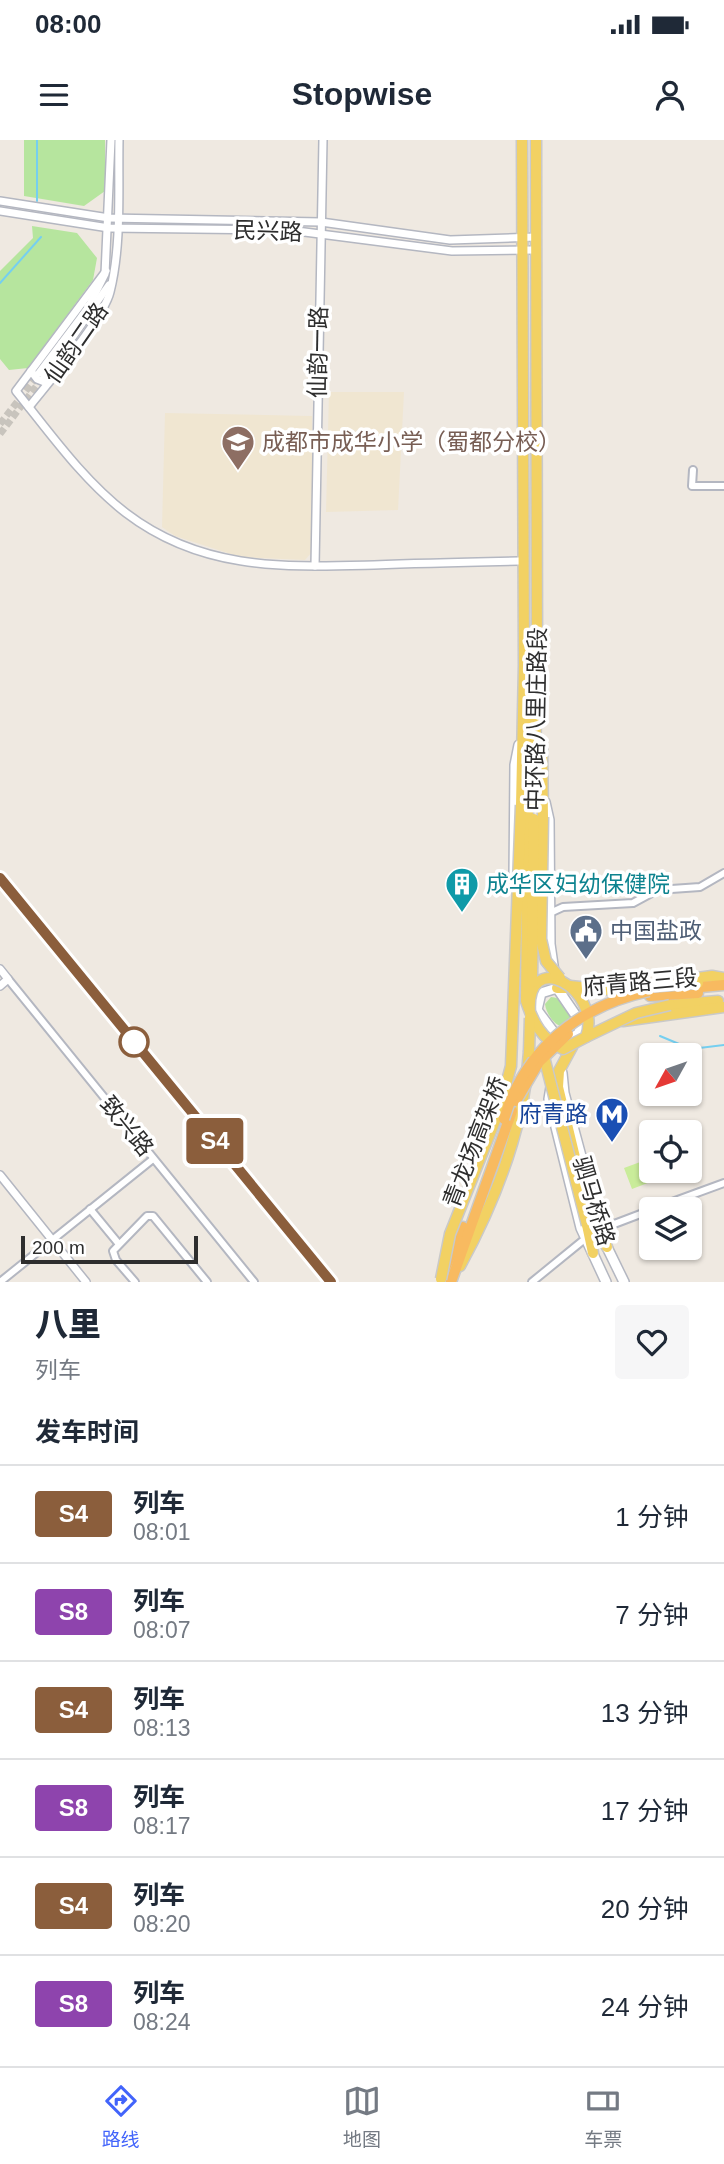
<!DOCTYPE html>
<html lang="zh">
<head>
<meta charset="utf-8">
<style>
  :root { --surface:#fff; --page:#f6f6f7; --text:#1f2937; --muted:#747a83; --line:#e0e1e3; --accent:#4264fb }
  body { margin:0; font-family:Arial,"Noto Sans SC",sans-serif; background:var(--page); color:var(--text); height:100vh; display:flex; flex-direction:column; font-size:26px; white-space:nowrap }
  * { box-sizing:border-box; margin:0 }
  p { font-size:23px; color:var(--muted) }
  .icon { flex:none; width:38px; height:38px; fill:none; stroke:currentColor; stroke-width:2; stroke-linecap:round; stroke-linejoin:round }
  .map { position:relative; height:1142px; overflow:hidden }
  .drawer { display:flex; flex-direction:column; background:var(--surface); flex:1 }
  .drawer>* { flex:none }
  .badge { padding:0 14px; border-radius:5px; font-size:24px; line-height:46px }
  .needle { width:46px; rotate:230deg }
  .fabs { position:absolute; left:639px; top:903px; display:grid; gap:14px }
  .fabs a { display:grid; place-items:center; width:63px; height:63px; border-radius:7px; background:var(--surface); box-shadow:0 2px 5px #0004; font-size:35px }
  .scale { position:absolute; left:21px; bottom:18px; width:177px; box-sizing:border-box; padding-left:7px; border:4px solid #2e2e2e; border-top:0; font-size:19px; line-height:24px; white-space:nowrap; color:#2e2e2e; -webkit-text-stroke:5px #fff; paint-order:stroke }
  .map>.badge { position:absolute; translate:-50% -50%; box-shadow:0 0 0 4px #fff }
  h2 { padding:0 35px; font-size:26px; line-height:63px }
  .round { display:grid; place-items:center; flex:none; width:74px; height:74px; border-radius:7px; background:var(--page) }
  .head { display:flex; align-items:center; justify-content:space-between; height:119px; padding:0 35px }
  h1 { font-size:33px; font-weight:800; line-height:52px }
  ul { padding:0; list-style:none }
  li { display:flex; align-items:center; gap:21px; height:98px; padding:0 35px; border-top:2px solid var(--line) }
  li div { flex:1 }
  li b { display:block; font-size:26px }
  li em { font-style:normal }
  li .badge { min-width:77px; font-weight:700; text-align:center }
  .status { display:flex; justify-content:space-between; align-items:center; height:49px; padding:0 35px; background:var(--surface); direction:ltr }
  .status svg { height:19px; fill:currentColor }
  header { display:flex; justify-content:space-between; align-items:center; height:91px; padding:0 35px; background:var(--surface); font-size:32px; font-weight:800 }
  .tab-bar { display:flex; justify-content:space-around; align-items:center; height:98px; border-top:2px solid var(--line); background:var(--surface); font-size:19px; color:var(--muted) }
  .tab-bar a { display:grid; justify-items:center; gap:4px }
  .tab-bar .current { color:var(--accent) }
  .map>svg:first-child { display:block }
  .education { fill:#f0e6d1 }
  .green { fill:#b6e59e }
  .pitch { fill:#c9ec9a }
  .lines { fill:none; stroke-linecap:round; stroke-linejoin:round }
  .stream { stroke:#75cff0; stroke-width:2 }
  .tertiary-tunnel { stroke:#c8c4bd; stroke-width:7; stroke-dasharray:7 3.5; stroke-linecap:butt }
  .minor-casing { stroke:#b4b7c1; stroke-width:10 }
  .tertiary-casing { stroke:#b4b7c1; stroke-width:10 }
  .secondary-casing { stroke:#b4b7c1; stroke-width:12 }
  .primary-casing { stroke:#c9c9c9; stroke-width:13 }
  .trunk-casing { stroke:#c9c9c9; stroke-width:13 }
  .minor { stroke:#fff; stroke-width:6 }
  .tertiary { stroke:#fff; stroke-width:7 }
  .secondary { stroke:#fff; stroke-width:9 }
  .primary { stroke:#f2d163; stroke-width:10 }
  .trunk { stroke:#f8ba60; stroke-width:10 }
  .rail { stroke:#a3a6b8; stroke-width:2 }
  .primary-bridge-casing { stroke:#c9c9c9; stroke-width:13; stroke-linecap:butt }
  .trunk-bridge-casing { stroke:#c9c9c9; stroke-width:13; stroke-linecap:butt }
  .primary-bridge { stroke:#f2d163; stroke-width:10 }
  .trunk-bridge { stroke:#f8ba60; stroke-width:10 }
  .line-casing { stroke:#fff; stroke-width:16 }
  .line { stroke:#8b5e3c; stroke-width:10 }
  .stop-dot { fill:#fff; stroke:#8b5e3c; stroke-width:3.5 }
  .labels { text-anchor:middle; stroke-width:7; stroke-linejoin:round; paint-order:stroke }
  .street-label { font-size:23px; fill:#2e2e2e; stroke:#fff }
  .education-label { font-size:23px; fill:#785e54; stroke:#fff; text-anchor:start }
  .culture-label { font-size:23px; fill:#0d838f; stroke:#fff; text-anchor:start }
  .service-label { font-size:23px; fill:#4e5e75; stroke:#fff; text-anchor:start }
  .transit-label { font-size:23px; fill:#164399; stroke:#fff; text-anchor:end }
</style>
</head>
<body>
<div class="status"><b>08:00</b><svg viewBox="0 0 49 12"><path d="M0 12V9h3v3zM5 12V6h3v6zM10 12V3h3v9zM15 12V0h3v12zM26 1h20v11H26zM47 4h2v5h-2z"/></svg></div>
<header><svg class="icon" aria-label="menu" viewBox="0 0 24 24"><path d="M4 6h16M4 12h16M4 18h16"/></svg>Stopwise<svg class="icon" aria-label="person" viewBox="0 0 24 24"><circle cx="12" cy="8" r="4"/><path d="M4 21q1-7 8-7t8 7"/></svg></header>
<div class="map">
<svg width="724" height="1142" viewBox="0 0 724 1142">
  <rect width="100%" height="100%" fill="#efe9e1"/>
  <g class="education">
    <polygon points="329,252 404,252 398,370 326,372"/>
    <polygon points="165,273 312,276 312,412 305,420 240,417 175,396 162,387"/>
  </g>
  <g class="green">
    <polygon points="24,0 105,0 105,51 84,66 24,56"/>
    <polygon points="32,86 77,93 97,118 93,140 28,228 9,230 0,219 0,131 33,98"/>
    <path d="M 551,857 C 562,857 571,871 571,881 L 564,887 C 554,886 546,873 545,864 Z"/>
  </g>
  <polygon class="pitch" points="651,1018 651,1031 670,1031 671,1034 632,1049 624,1028"/>
  <g class="lines">
    <g class="stream">
      <polyline points="37,0 37,61"/>
      <polyline points="0,143 41,97"/>
      <polyline points="660,896 691,909 724,905"/>
    </g>
    <g class="tertiary-tunnel">
      <polyline points="0,284 39,234"/>
      <polyline points="0,294 44,236"/>
    </g>
    <defs>
      <g id="minor">
        <polyline points="693,330 692,346 724,346"/>
        <polyline points="550,773 563,767 633,763 657,750 700,747 724,733"/>
        <polyline points="8,839 254,1142"/>
        <polyline points="90,1069 118,1103"/>
        <polyline points="653,1069 724,1043"/>
        <polyline points="601,1089 651,1070"/>
        <polyline points="0,1142 153,1019"/>
        <polyline points="135,1142 116,1120 113,1111 147,1076 153,1076 207,1142"/>
        <polyline points="532,1142 586,1098"/>
      </g>
      <g id="tertiary">
        <polyline points="0,61 109,78 321,82 450,100 536,97"/>
        <polyline points="0,71 109,88 289,90 452,111 536,110"/>
        <path d="M 106,131 L 16,251 C 50,293 83,340 126,373 C 202,431 284,427 374,425 C 423,423 473,422 522,421"/>
        <polyline points="31,231 37,239 47,243"/>
        <polyline points="39,233 88,168 105,134 111,0"/>
        <polyline points="44,236 109,145"/>
        <path d="M 29,267 C 48,243 104,178 110,152 C 122,104 118,49 119,0"/>
        <polyline points="315,426 323,0"/>
        <polyline points="0,829 8,839 0,846"/>
        <polyline points="0,1035 86,1142"/>
      </g>
      <g id="secondary">
        <polyline points="545,662 549,680 550,804 554,832"/>
        <polyline points="514,737 515,625 519,605"/>
        <polyline points="515,824 537,870"/>
        <polygon points="557,848 581,883 579,893 569,900 555,894 537,870 541,853"/>
        <polyline points="562,933 564,953 599,1083"/>
        <polyline points="551,947 549,959 581,1088 606,1142"/>
        <polyline points="605,1103 624,1142"/>
      </g>
      <g id="primary">
        <polyline points="527,581 528,665"/>
        <polyline points="542,608 543,677"/>
        <polyline points="521,665 524,525 522,0"/>
        <polyline points="534,665 537,531 536,0"/>
        <polyline points="683,840 712,836 724,838"/>
        <polyline points="557,848 574,848"/>
        <polyline points="670,865 718,861"/>
        <polyline points="623,881 724,867"/>
        <polyline points="572,907 559,931 558,947 586,1063 607,1107"/>
        <polyline points="587,1085 593,1113"/>
        <path d="M 460,1126 C 496,1060 524,987 529,912"/>
      </g>
      <g id="trunk">
        <polyline points="690,848 724,845"/>
        <polyline points="650,856 698,853"/>
        <polyline points="445,1128 463,1087"/>
        <polyline points="451,1142 512,971"/>
      </g>
    </defs>
    <use href="#minor" class="minor-casing"/>
    <use href="#tertiary" class="tertiary-casing"/>
    <use href="#secondary" class="secondary-casing"/>
    <use href="#primary" class="primary-casing"/>
    <use href="#trunk" class="trunk-casing"/>
    <use href="#minor" class="minor"/>
    <use href="#tertiary" class="tertiary"/>
    <use href="#secondary" class="secondary"/>
    <use href="#primary" class="primary"/>
    <use href="#trunk" class="trunk"/>
    <polyline class="rail" points="0,737 331,1142"/>
    <defs>
      <g id="primary-bridge">
        <path d="M 528,665 L 526,861 C 533,882 542,900 563,909 L 586,897 C 603,850 525,805 530,873"/>
        <polyline points="543,677 541,799 546,821 560,838"/>
        <polyline points="532,842 534,679"/>
        <polyline points="570,846 609,850 698,843"/>
        <polyline points="586,897 636,873 670,865"/>
        <polyline points="529,912 530,878"/>
        <polyline points="543,913 587,1085"/>
        <polyline points="441,1139 450,1094 499,971 511,926 521,665"/>
      </g>
      <g id="trunk-bridge">
        <polyline points="516,961 539,922 568,894"/>
        <path d="M 504,979 C 525,909 579,866 649,851"/>
      </g>
    </defs>
    <use href="#primary-bridge" class="primary-bridge-casing"/>
    <use href="#trunk-bridge" class="trunk-bridge-casing"/>
    <use href="#primary-bridge" class="primary-bridge"/>
    <use href="#trunk-bridge" class="trunk-bridge"/>
  </g>
  <g class="lines">
    <defs>
      <polyline id="line" points="0,738 331,1142"/>
    </defs>
    <use href="#line" class="line-casing"/>
    <use href="#line" class="line"/>
  </g>
  <defs>
    <symbol id="school-pin" viewBox="-11 -11 22 30"><path d="M0 17L-7.5 6A9.5 9.5 0 1 1 7.5 6Z" fill="#8d6e63" stroke="#fff"/><path d="M0-5L7-2L0 1L-7-2ZM-4 1L0 2.5L4 1V4Q0 6-4 4Z" fill="#fff"/></symbol>
    <symbol id="building-pin" viewBox="-11 -11 22 30"><path d="M0 17L-7.5 6A9.5 9.5 0 1 1 7.5 6Z" fill="#0f9aa8" stroke="#fff"/><path d="M-4-6H4V6H1V3H-1V6H-4ZM-2.5-4.3h1.7v1.8h-1.7ZM.8-4.3h1.7v1.8H.8ZM-2.5-1h1.7V.8h-1.7ZM.8-1h1.7V.8H.8Z" fill="#fff"/></symbol>
    <symbol id="civic-pin" viewBox="-11 -11 22 30"><path d="M0 17L-7.5 6A9.5 9.5 0 1 1 7.5 6Z" fill="#5c6f8a" stroke="#fff"/><path d="M-.6-6.5H3V-4.5H.6V-3L4-1V1h2V6H-6V1h2V-1L-.6-3ZM-1.2 2.5V6h2.4V2.5Z" fill="#fff"/></symbol>
    <symbol id="metro-pin" viewBox="-11 -11 22 30"><path d="M0 17L-7.5 6A9.5 9.5 0 1 1 7.5 6Z" fill="#1a4fb4" stroke="#fff"/><path d="M-5.5 5V-5H-3L0 0L3-5H5.5V5H3V-.5L0 4L-3-.5V5Z" fill="#fff"/></symbol>
  </defs>
  <g fill-rule="evenodd">
    <use href="#school-pin" x="219" y="283" width="38" height="52"/>
    <use href="#building-pin" x="443" y="725" width="38" height="52"/>
    <use href="#civic-pin" x="567" y="772" width="38" height="52"/>
    <use href="#metro-pin" x="593" y="955" width="38" height="52"/>
  </g>
  <circle class="stop-dot" cx="134" cy="902" r="14"/>
  <g class="labels">
    <g class="street-label">
      <text transform="translate(268 91) rotate(2)" y="8">民兴路</text>
      <text transform="translate(76 203) rotate(-55)" y="8">仙韵二路</text>
      <text transform="translate(318 212) rotate(-89)" y="8">仙韵一路</text>
      <text transform="translate(536 579) rotate(-89)" y="8">中环路八里庄路段</text>
      <text transform="translate(640 842) rotate(-5)" y="8">府青路三段</text>
      <text transform="translate(127 986) rotate(51)" y="8">致兴路</text>
      <text transform="translate(475 1002) rotate(-69)" y="8">青龙场高架桥</text>
      <text transform="translate(594 1061) rotate(73)" y="8">驷马桥路</text>
    </g>
    <g class="education-label">
      <text x="262" y="310">成都市成华小学（蜀都分校）</text>
    </g>
    <g class="culture-label">
      <text x="486" y="752">成华区妇幼保健院</text>
    </g>
    <g class="service-label">
      <text x="610" y="799">中国盐政</text>
    </g>
    <g class="transit-label">
      <text x="588" y="982">府青路</text>
    </g>
  </g>
</svg>
<div class="fabs">
<a><svg class="needle" viewBox="-14 -14 28 28"><path d="M0-13l5 13h-10z" fill="#e53935"/><path d="M0 13l5-13h-10z" fill="#747a83"/></svg></a>
<a><svg class="icon" aria-label="locate" viewBox="0 0 24 24"><circle cx="12" cy="12" r="6"/><path d="M12 2v4M12 18v4M2 12h4M18 12h4"/></svg></a>
<a><svg class="icon" aria-label="layers" viewBox="0 0 24 24"><path d="M12 4l9 5-9 5-9-5zM3 14l9 5 9-5"/></svg></a>
</div>
<div class="scale">200 m</div>
<b class="badge" style="left:215px;top:1001px;background:#8b5e3c;color:#fff">S4</b>
</div>
<section class="drawer">
<div class="head"><div><h1>八里</h1><p>列车</p></div><a class="round"><svg class="icon" aria-label="heart" viewBox="0 0 24 24"><path d="M12 20l-8-8c-3-5 5-10 8-4 3-6 11-1 8 4z"/></svg></a></div>
<h2>发车时间</h2>
<ul>
<li><span class="badge" style="background:#8b5e3c;color:#fff">S4</span><div><b>列车</b><p>08:01</p></div><em>1 分钟</em></li>
<li><span class="badge" style="background:#8e44ad;color:#fff">S8</span><div><b>列车</b><p>08:07</p></div><em>7 分钟</em></li>
<li><span class="badge" style="background:#8b5e3c;color:#fff">S4</span><div><b>列车</b><p>08:13</p></div><em>13 分钟</em></li>
<li><span class="badge" style="background:#8e44ad;color:#fff">S8</span><div><b>列车</b><p>08:17</p></div><em>17 分钟</em></li>
<li><span class="badge" style="background:#8b5e3c;color:#fff">S4</span><div><b>列车</b><p>08:20</p></div><em>20 分钟</em></li>
<li><span class="badge" style="background:#8e44ad;color:#fff">S8</span><div><b>列车</b><p>08:24</p></div><em>24 分钟</em></li>
</ul>
</section>
<nav class="tab-bar">
<a class="current"><svg class="icon" aria-label="directions" viewBox="0 0 24 24"><path d="M12 3l9 9-9 9-9-9zM9 14v-3h6M13 9l2 2-2 2"/></svg>路线</a>
<a><svg class="icon" aria-label="map" viewBox="0 0 24 24"><path d="M3 6l6-2 6 2 6-2v14l-6 2-6-2-6 2zM9 4v14M15 6v14"/></svg>地图</a>
<a><svg class="icon" aria-label="tickets" viewBox="0 0 24 24"><path d="M3 7h18v10H3zM15 7v10"/></svg>车票</a>
</nav>
</body>
</html>
